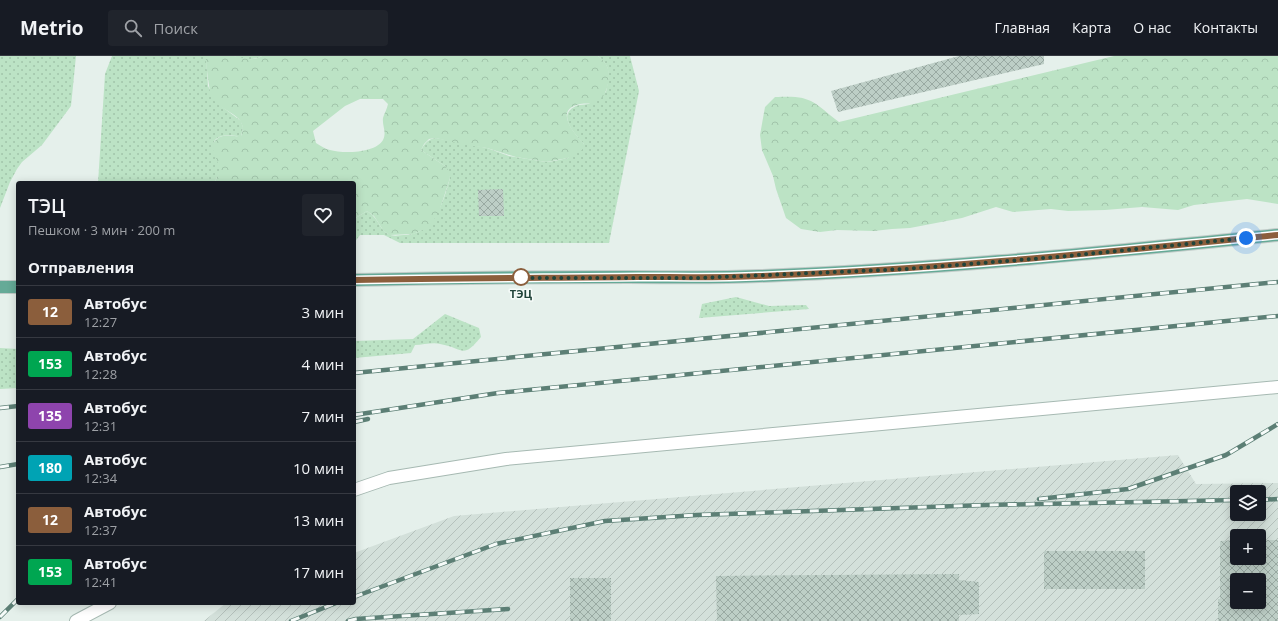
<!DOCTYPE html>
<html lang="ru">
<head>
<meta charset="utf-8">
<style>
  :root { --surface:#171b24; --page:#20242c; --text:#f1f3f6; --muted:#9ea1a6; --line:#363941 }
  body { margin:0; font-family:"Open Sans",sans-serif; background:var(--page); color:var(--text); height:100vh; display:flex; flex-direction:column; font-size:15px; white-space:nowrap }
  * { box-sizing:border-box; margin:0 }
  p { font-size:13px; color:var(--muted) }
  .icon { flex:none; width:22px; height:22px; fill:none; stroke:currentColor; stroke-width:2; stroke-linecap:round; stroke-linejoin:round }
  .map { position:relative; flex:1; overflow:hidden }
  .details { position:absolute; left:16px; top:125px; width:340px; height:424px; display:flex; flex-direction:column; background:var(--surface); border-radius:4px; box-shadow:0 2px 10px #0003 }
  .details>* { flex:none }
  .badge { padding:0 8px; border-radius:3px; font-size:14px; line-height:26px }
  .fabs { position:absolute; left:1230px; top:429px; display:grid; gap:8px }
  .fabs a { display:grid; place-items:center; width:36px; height:36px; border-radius:4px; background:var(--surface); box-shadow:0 2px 10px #0003; font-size:20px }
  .you { position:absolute; width:20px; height:20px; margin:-10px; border:3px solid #fff; border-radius:50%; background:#1a73e8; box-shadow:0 0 0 6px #1a73e833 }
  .map>.badge { position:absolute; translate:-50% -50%; box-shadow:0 0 0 2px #fff }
  h2 { padding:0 12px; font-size:15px; line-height:36px }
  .round { display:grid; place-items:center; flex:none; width:42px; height:42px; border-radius:4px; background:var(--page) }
  .head { display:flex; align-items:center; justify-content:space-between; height:68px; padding:0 12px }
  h1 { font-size:19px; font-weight:600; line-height:30px }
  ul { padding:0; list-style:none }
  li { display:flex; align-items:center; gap:12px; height:52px; padding:0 12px; border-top:1px solid var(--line) }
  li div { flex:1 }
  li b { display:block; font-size:15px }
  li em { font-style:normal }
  li .badge { min-width:44px; font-weight:700; text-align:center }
  header { display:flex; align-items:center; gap:24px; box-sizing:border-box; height:56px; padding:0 20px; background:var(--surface); border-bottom:1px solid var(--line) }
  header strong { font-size:19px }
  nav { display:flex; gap:22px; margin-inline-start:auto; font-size:14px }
  .search { width:280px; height:36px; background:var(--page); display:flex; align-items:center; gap:10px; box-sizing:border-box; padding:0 14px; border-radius:4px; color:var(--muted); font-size:15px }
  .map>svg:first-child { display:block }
  .industrial { fill:url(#industrial-furrows); fill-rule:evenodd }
  .grass { fill:url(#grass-dots) }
  .forest { fill:url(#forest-crowns); fill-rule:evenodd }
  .building { fill:url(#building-cross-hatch); fill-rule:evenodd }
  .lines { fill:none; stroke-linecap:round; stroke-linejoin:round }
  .minor-casing { stroke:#a6b9b2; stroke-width:14 }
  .major-casing { stroke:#c1cbc8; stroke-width:14 }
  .minor { stroke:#fff; stroke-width:12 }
  .major { stroke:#65aa97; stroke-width:12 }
  .rail-casing { stroke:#5c7f75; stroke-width:4.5 }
  .rail { stroke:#f6fbf9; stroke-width:3; stroke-dasharray:9; stroke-linecap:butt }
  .line-casing { stroke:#fff; stroke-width:9 }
  .line { stroke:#8b5e3c; stroke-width:6 }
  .walk { stroke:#21443a; stroke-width:4; stroke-dasharray:0 7.2 }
  .stop-dot { fill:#fff; stroke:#8b5e3c; stroke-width:2 }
  .labels { text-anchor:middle; stroke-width:3; stroke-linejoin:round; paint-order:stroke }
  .stop-label { font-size:11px; font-weight:bold; fill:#21443a; stroke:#f6fbf9 }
</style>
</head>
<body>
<header>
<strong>Metrio</strong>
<div class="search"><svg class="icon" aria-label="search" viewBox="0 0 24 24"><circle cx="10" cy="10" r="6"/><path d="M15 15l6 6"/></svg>Поиск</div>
<nav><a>Главная</a><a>Карта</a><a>О нас</a><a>Контакты</a></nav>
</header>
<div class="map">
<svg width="1278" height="565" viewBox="0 0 1278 565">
  <defs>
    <pattern id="industrial-furrows" width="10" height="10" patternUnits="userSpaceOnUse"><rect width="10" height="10" fill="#d3e0da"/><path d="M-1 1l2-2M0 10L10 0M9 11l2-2" fill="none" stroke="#b5c1bc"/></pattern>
    <pattern id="grass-dots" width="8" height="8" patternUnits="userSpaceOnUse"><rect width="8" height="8" fill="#bce3c5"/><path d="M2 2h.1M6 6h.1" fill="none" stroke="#a1c4aa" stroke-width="1.8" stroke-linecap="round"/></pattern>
    <pattern id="forest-crowns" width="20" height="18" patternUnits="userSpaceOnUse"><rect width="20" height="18" fill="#bce3c5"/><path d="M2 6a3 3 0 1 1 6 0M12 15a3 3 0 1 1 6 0" fill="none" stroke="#a1c4aa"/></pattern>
    <pattern id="building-cross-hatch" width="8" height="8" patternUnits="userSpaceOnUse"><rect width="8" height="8" fill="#bdcec6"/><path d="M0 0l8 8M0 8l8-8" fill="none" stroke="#99a9a2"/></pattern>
  </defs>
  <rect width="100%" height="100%" fill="#e5f0eb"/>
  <path class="industrial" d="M 1178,399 L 1196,428 L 1278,427 L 1278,565 L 204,565 L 226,547 L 354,547 L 354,497 L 454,460 ZM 1237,436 L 1259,436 L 1259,458 L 1237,458 ZM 1237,480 L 1259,480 L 1259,502 L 1237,502 ZM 1237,524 L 1259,524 L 1259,546 L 1237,546 Z"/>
  <g class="grass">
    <polygon points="0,0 76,0 71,50 42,89 22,106 17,113 10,126 0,152"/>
    <path d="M 112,0 L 206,0 L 208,30 L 217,47 L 241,65 L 243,72 L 241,80 C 235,80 227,79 222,80 C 204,85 219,102 220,113 C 220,117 216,123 214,127 L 98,127 L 105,18 Z"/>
    <path d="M 234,0 L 262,0 C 252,5 243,4 234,0 Z"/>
    <path d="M 598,0 L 630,0 L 639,35 L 609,187 L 400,187 L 384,179 L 360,179 L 354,187 L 354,163 L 367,155 C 369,157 372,158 374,161 C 379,166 381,174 388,178 C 393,181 400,179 406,179 C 436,176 443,146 450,122 L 445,110 L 421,94 C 425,87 428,83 436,82 L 487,92 L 509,100 L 546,106 L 554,105 L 568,102 L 584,88 C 575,78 556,59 576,50 C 580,48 584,49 588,48 C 594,46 601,39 606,36 C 609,20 612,11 598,0 Z"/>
    <polygon points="736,241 769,250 806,249 809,253 699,262 702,248"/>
    <path d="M 445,258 L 479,272 L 481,281 C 462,304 464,292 440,288 C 433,286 423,289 415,289 L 411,297 L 354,302 L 354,285 L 413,283 Z"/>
    <polygon points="0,292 18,293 18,332 0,333"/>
  </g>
  <g class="forest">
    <path d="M 206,0 C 215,0 225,0 234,0 C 244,2 252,6 262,0 L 598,0 C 605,5 609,11 609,20 C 608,30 606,42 595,46 C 591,48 585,47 580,48 C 553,54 574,77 584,88 L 582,94 L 568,102 L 546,106 L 516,101 L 487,92 L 460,88 L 436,82 L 429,83 L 424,88 L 421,94 L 445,110 L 449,115 L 450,122 L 439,156 L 431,168 L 425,173 L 413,178 L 389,179 L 383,174 L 374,160 L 367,155 L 354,163 L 354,127 L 214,127 C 225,109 215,107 212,89 C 220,76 227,81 241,80 C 250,57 219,57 211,40 C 210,37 205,3 206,0 ZM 360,43 L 383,43 L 388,48 C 387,53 384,58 383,62 C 382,70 387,76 383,84 C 376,97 343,98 330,94 C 325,93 321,90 316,87 L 313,75 L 345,50 Z"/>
    <path d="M 1114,0 L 1278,0 L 1278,148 L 1247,143 L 1194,149 L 1178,154 L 1142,151 L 1105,154 L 1068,155 L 1051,153 L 1013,156 L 996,151 L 962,162 L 910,172 L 892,173 L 874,175 L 837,174 L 820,176 L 801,173 L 786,162 L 776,133 L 773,120 L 762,94 L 760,79 L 765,51 L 775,41 C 812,39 812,45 839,66 Z"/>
  </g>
  <g class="building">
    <polygon points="959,0 1044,0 1044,8 838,56 831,35"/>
    <polygon points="503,133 504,160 479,160 478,134"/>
    <path d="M 1237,484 L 1237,502 L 1259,502 L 1259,484 L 1278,484 L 1278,565 L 1218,565 L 1218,543 L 1220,543 L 1220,485 ZM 1237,524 L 1259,524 L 1259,546 L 1237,546 Z"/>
    <rect x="1044" y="495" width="101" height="38"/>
    <polygon points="959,518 959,524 979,526 979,558 959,559 959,565 717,565 716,520"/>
    <rect x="570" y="522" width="41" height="43"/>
  </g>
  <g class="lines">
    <defs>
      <g id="minor">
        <polyline points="354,434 389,422 506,403 1278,331"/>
        <polyline points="76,565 110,547"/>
      </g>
      <g id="major">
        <path d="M 354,224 C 445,222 537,221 628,221 C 672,221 715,222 759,220 C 932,214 1105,196 1278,179"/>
        <polyline points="0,231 18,231"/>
      </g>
    </defs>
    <use href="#minor" class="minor-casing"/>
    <use href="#major" class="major-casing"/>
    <use href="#minor" class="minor"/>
    <use href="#major" class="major"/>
    <defs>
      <g id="rail">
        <polyline points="354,317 1278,226"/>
        <polyline points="0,352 18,350"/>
        <polyline points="354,359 498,337 1278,260"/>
        <polyline points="354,366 368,363"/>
        <polyline points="0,411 18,408"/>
        <polyline points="1039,443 1128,433 1226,399 1278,368"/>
        <polyline points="1259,444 1278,443"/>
        <polyline points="354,541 496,488 605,465 697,459 986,449 1237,444"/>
        <polyline points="0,561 18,543"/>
        <polyline points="291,565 336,547"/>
        <polyline points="348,565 356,563 508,553"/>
      </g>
    </defs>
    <use href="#rail" class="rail-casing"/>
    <use href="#rail" class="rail"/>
  </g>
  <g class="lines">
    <defs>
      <path id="line" d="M 354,224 C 449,222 543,222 638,221 C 678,221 718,222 759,220 C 932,214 1105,196 1278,179"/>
    </defs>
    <use href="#line" class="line-casing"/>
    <use href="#line" class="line"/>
    <polyline class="walk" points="521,221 516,222 699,222 906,213 1057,201 1246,182"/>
  </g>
  <circle class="stop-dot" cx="521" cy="221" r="8"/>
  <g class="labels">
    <g class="stop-label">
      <text x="521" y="242">ТЭЦ</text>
    </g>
  </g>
</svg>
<div class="fabs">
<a><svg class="icon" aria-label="layers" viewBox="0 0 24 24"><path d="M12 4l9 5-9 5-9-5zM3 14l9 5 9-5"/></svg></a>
<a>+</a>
<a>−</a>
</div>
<div class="you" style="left:1246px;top:182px"></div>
<section class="details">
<div class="head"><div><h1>ТЭЦ</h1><p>Пешком · 3 мин · 200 m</p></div><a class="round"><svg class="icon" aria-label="heart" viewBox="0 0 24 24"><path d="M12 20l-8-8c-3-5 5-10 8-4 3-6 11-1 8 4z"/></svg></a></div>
<h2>Отправления</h2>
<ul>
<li><span class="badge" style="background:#8b5e3c;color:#fff">12</span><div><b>Автобус</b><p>12:27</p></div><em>3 мин</em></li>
<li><span class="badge" style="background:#00a651;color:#fff">153</span><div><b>Автобус</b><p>12:28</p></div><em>4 мин</em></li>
<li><span class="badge" style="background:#8e44ad;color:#fff">135</span><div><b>Автобус</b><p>12:31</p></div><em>7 мин</em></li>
<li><span class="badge" style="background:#00a3b4;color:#fff">180</span><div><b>Автобус</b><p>12:34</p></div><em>10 мин</em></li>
<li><span class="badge" style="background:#8b5e3c;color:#fff">12</span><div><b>Автобус</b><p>12:37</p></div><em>13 мин</em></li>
<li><span class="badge" style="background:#00a651;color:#fff">153</span><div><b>Автобус</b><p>12:41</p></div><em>17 мин</em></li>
</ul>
</section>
</div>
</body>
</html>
